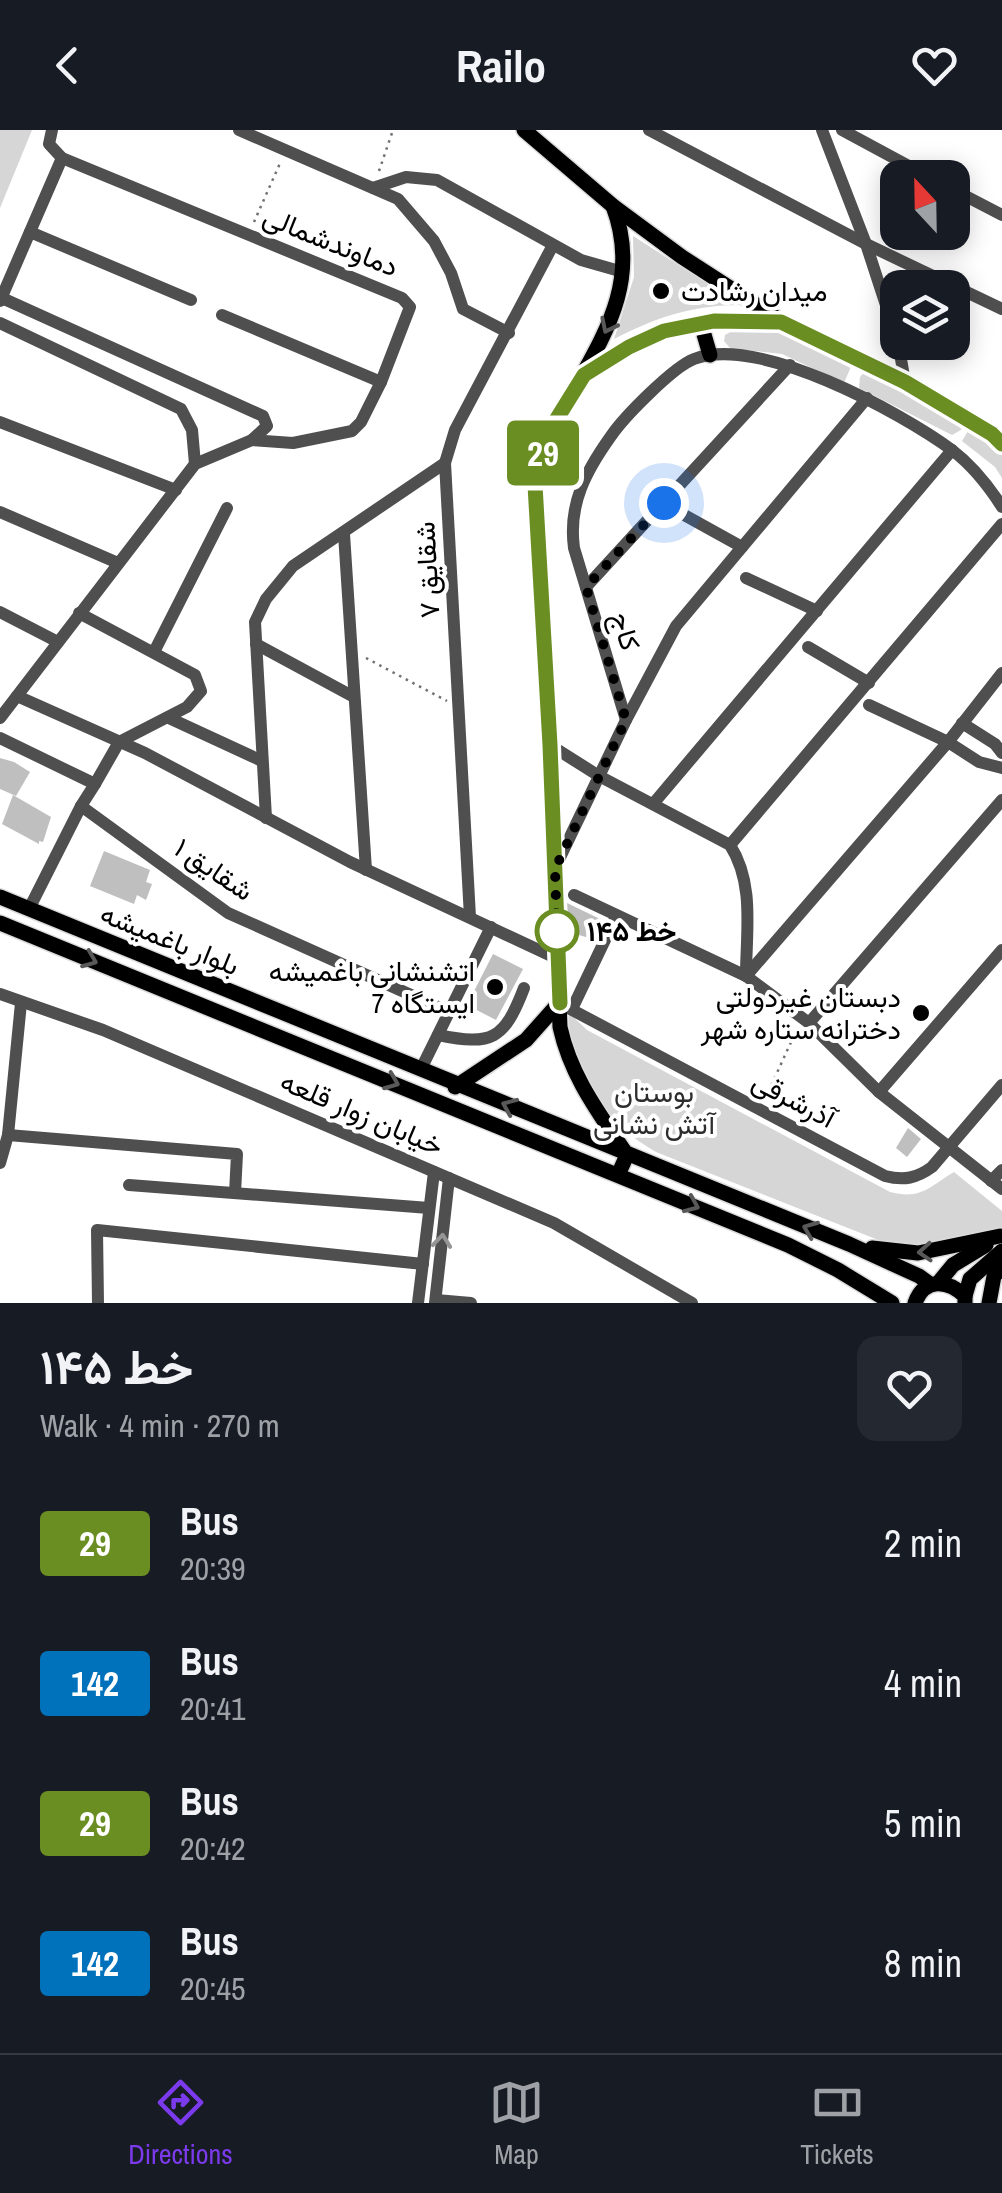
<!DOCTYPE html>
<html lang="en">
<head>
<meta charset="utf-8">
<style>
  :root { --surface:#171b24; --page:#242831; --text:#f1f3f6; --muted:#9ea1a6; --line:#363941; --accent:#7c3aed }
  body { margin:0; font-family:"Archivo Narrow",Vazirmatn,sans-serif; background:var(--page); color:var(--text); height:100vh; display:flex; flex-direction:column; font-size:38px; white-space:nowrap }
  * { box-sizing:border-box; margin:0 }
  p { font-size:32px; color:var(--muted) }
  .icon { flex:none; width:55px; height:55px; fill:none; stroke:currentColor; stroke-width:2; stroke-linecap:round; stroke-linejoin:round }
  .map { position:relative; height:1173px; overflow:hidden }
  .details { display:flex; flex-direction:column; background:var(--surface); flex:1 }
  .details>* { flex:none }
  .badge { padding:0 20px; border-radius:8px; font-size:35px; line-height:65px }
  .needle { width:65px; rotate:338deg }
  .fabs { position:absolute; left:880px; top:30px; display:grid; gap:20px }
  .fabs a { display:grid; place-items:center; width:90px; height:90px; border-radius:20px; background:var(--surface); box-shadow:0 5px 25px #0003; font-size:50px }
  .you { position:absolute; width:50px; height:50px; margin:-25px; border:8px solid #fff; border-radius:50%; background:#1a73e8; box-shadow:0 0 0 15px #1a73e833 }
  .map>.badge { position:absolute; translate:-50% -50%; box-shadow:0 0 0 5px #fff }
  .round { display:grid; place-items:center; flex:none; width:105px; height:105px; border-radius:20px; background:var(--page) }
  .head { display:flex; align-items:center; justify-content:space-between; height:170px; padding:0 40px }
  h1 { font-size:48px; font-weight:700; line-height:75px }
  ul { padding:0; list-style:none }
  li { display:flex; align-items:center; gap:30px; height:140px; padding:0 40px }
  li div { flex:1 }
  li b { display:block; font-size:38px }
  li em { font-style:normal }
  li .badge { min-width:110px; font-weight:700; text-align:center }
  header { display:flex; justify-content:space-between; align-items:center; height:130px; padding:0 40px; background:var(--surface); font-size:45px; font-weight:700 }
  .menu { display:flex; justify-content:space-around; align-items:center; height:140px; border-top:2px solid var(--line); background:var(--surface); font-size:28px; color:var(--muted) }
  .menu a { display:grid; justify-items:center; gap:5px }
  .menu .on { color:var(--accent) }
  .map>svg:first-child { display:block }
  .green { fill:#d6d6d6 }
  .building { fill:#bfbfbf }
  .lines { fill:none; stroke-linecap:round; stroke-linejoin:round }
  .major-casing { stroke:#dbdbdb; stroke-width:18 }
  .path { stroke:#717171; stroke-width:2.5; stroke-dasharray:2.5 5; stroke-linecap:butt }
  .minor { stroke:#4f4f4f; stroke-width:12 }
  .major { stroke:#000; stroke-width:15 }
  .oneway { stroke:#595959 }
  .oneway2 { stroke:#959595 }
  .line-casing { stroke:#fff; stroke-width:22 }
  .line { stroke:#6b8e23; stroke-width:15 }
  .walk { stroke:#000; stroke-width:10; stroke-dasharray:0 18 }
  .poi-dot { fill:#000; stroke:#fff; stroke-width:4 }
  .stop-dot { fill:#fff; stroke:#6b8e23; stroke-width:5 }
  .labels { text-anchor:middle; stroke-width:8; stroke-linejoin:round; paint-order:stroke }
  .street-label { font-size:28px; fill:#000; stroke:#fff }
  .poi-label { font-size:28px; fill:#000; stroke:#fff; text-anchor:end }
  .stop-label { font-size:28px; font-weight:bold; fill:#000; stroke:#fff; text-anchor:start }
  .park-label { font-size:28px; fill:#2d2d2d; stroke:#fff }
</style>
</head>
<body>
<header><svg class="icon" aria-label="back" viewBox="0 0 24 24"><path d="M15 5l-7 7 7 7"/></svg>Railo<svg class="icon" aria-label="heart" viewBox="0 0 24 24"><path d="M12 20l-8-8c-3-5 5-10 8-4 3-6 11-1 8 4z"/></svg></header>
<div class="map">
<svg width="1002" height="1173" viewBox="0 0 1002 1173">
  <rect width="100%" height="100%" fill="#fff"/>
  <g class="green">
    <polygon points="0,0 32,0 0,78"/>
    <path d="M 633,106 L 741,175 C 693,175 657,187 614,209 L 634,147 Z"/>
    <polygon points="741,196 783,198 852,234 844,253 782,224 730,218 724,211 725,205"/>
    <polygon points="866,240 904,258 963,293 961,300 952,305 859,258 860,247"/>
    <polygon points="971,296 1002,318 1002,348 995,337 962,311"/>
    <path d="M 569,883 L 587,900 L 890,1062 C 921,1070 929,1057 954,1042 L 1002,1081 L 1002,1097 L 931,1118 L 896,1117 L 656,1022 C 606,994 566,943 569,883 Z"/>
  </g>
  <g class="building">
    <polygon points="0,628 14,632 30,642 16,666 0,659"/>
    <polygon points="13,665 51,687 43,712 39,711 39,714 2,694"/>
    <polygon points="104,721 150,740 146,752 152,754 146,770 137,765 134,774 90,756"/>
    <polygon points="567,773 598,788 593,809 568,802"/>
    <polygon points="493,824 523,839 496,890 467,875"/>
    <polygon points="908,998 921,1009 907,1027 896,1018"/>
  </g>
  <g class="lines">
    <defs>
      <g id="major">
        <polyline points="524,0 613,76 682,127 781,191"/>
        <path d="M 613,76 C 654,185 556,252 536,351 C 533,367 537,387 538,404 C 540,444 542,485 545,525 C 552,649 555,773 560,897 C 571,947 599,983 627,1025 L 618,1045"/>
        <polyline points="701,194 710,225"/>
        <polyline points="585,245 629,217 664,201 714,191 781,192 905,252 992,304 1002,313"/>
        <polyline points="0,767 849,1114 919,1146 930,1154"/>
        <polyline points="0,793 788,1115 838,1140 892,1173"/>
        <polyline points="455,957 526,910 559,873"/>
        <polyline points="872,1118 918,1123 1000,1106"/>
        <polyline points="939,1152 953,1135 986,1115"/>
        <polyline points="965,1166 970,1149 1002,1121"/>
        <path d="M 915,1173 C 924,1148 947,1149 965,1166 L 965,1173"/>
        <polyline points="989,1173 994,1146 1002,1138"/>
      </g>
    </defs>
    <use href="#major" class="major-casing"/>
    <g class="path">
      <polyline points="379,41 393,0"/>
      <polyline points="254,92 281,31"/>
      <polyline points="366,528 447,571"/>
      <polyline points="765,969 797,899"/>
    </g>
    <g class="minor">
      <polyline points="239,0 398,69 434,111 451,143 463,179 509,203"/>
      <polyline points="649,0 866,114 1002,179"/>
      <polyline points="822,0 866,114 898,212"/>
      <polyline points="842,0 931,48"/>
      <polyline points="373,58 406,47 437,50 581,130 623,142"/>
      <polyline points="952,59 1002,85"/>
      <polyline points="30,102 191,170"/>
      <polyline points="2,168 263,286 267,296 252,310"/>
      <polyline points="0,171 62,28"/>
      <polyline points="222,185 381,252"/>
      <polyline points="0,193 181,279 192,300 195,334"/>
      <polyline points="898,212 905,252"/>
      <polyline points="0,292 176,360"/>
      <polyline points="677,381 742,417"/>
      <polyline points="0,382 118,433"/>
      <polyline points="344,404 366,740"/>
      <polyline points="746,448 817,481"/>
      <polyline points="586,457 790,235"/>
      <polyline points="0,482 58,512"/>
      <polyline points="79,483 195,545 201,561 187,577 119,612"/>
      <polyline points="256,514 354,567"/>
      <polyline points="808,517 869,553"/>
      <polyline points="154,522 227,378"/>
      <polyline points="17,566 145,623 350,732 558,829"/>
      <polyline points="869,575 948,612 979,632 1002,638"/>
      <polyline points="0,588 195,334 252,310 293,313 352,301 361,292 381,252 410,177 402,168 62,28 49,14 52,0"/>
      <polyline points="169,588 262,631"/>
      <path d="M 626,590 L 574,418 C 568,374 586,341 611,306 C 624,287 673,237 694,229 C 758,204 900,282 952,320 C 973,336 988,355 1002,377"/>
      <polyline points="962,593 995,614 1002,623"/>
      <polyline points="0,608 95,654 81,676 228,783 449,882"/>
      <path d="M 550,615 L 599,646 L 730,715 C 755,754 746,802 746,846"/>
      <polyline points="95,654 119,612"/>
      <polyline points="653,674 952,320"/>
      <polyline points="266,688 255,492 266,469 293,436 445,333"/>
      <polyline points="730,715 1002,394"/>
      <polyline points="555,738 626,590 676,496 867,268"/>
      <polyline points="574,765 746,846 809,893 879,962 1002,1059"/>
      <polyline points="29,779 81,676"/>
      <polyline points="470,787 445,333 455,300 553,115"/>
      <polyline points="746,846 948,612 1002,543"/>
      <polyline points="0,864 103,900 554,1093 692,1173"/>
      <path d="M 559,873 L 885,1046 C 904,1051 917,1048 932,1037 L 1002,955"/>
      <polyline points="572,879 616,787"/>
      <polyline points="809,893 1002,670"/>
      <path d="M 438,905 C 492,916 504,910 524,858"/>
      <polyline points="421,939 491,797"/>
      <polyline points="879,962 1002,820"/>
      <polyline points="8,1005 237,1024 235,1063"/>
      <polyline points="0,1033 8,1005 21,873"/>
      <polyline points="991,1051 1002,1040"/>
      <polyline points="129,1055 429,1078"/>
      <polyline points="436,1170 471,1173"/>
      <polyline points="98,1173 97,1100 423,1134"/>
      <polyline points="418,1173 434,1042"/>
      <polyline points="435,1173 449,1048"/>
    </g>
    <use href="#major" class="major"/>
  </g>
  <defs><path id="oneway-chevron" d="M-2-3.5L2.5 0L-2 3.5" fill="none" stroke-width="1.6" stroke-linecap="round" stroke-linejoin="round" transform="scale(2.5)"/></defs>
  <g class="oneway">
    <use href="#oneway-chevron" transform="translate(608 196) rotate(116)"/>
    <use href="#oneway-chevron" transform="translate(90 830) rotate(22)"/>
    <use href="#oneway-chevron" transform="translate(392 952) rotate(22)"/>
    <use href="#oneway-chevron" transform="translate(509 976) rotate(-157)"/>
    <use href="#oneway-chevron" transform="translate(692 1075) rotate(23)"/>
    <use href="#oneway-chevron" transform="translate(810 1099) rotate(-158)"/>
    <use href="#oneway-chevron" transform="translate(925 1122) rotate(176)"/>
  </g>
  <use class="oneway2" href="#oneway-chevron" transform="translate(442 1111) rotate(-84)"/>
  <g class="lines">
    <defs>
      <polyline id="line" points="560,873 550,615 535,355 548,303 584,245 629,217 664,201 714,191 781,192 905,252 992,304 1002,314"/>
    </defs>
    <use href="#line" class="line-casing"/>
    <use href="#line" class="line"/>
    <polyline class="walk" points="557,801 555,739 626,590 586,457 664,373"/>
  </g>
  <g class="poi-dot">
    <circle cx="661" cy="161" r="10"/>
    <circle cx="495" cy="857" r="10"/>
    <circle cx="921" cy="883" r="10"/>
  </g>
  <circle class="stop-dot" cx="557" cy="801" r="20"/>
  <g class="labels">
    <g class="street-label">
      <text transform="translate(331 111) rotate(22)" y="10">دماوندشمالی</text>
      <text transform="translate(427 440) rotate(-93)" y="10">شقایق ۷</text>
      <text transform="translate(626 501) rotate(73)" y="10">کاج</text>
      <text transform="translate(214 739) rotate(34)" y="10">شقایق ۱</text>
      <text transform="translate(170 809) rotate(22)" y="10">بلوار باغمیشه</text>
      <text transform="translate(794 969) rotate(28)" y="10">آذرشرقی</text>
      <text transform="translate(362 983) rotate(23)" y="10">خیابان زوار قلعه</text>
    </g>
    <g class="poi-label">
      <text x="681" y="171" text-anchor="start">میدان رشادت</text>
      <text x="475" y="851">اتشنشانی باغمیشه<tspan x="475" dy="32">ایستگاه 7</tspan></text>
      <text x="901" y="877">دبستان غیردولتی<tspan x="901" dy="32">دخترانه ستاره شهر</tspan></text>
    </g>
    <g class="stop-label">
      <text x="587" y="811">خط ۱۴۵</text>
    </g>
    <g class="park-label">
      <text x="654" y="972">بوستان<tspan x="654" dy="32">آتش نشانی</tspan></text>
    </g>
  </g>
</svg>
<div class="fabs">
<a><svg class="needle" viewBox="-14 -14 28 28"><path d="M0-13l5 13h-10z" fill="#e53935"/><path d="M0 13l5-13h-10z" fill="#9ea1a6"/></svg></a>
<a><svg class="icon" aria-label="layers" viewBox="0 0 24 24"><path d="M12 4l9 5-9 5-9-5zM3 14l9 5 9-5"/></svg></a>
</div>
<div class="you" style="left:664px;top:373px"></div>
<b class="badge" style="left:543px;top:323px;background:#6b8e23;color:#fff">29</b>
</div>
<section class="details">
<div class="head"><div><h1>خط ۱۴۵</h1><p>Walk · 4 min · 270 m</p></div><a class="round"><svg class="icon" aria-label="heart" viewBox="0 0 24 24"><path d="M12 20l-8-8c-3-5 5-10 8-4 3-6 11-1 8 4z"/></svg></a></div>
<ul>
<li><span class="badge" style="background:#6b8e23;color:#fff">29</span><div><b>Bus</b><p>20:39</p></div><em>2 min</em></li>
<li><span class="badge" style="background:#0072bc;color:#fff">142</span><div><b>Bus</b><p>20:41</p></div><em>4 min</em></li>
<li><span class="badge" style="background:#6b8e23;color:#fff">29</span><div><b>Bus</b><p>20:42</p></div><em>5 min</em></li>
<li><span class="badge" style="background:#0072bc;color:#fff">142</span><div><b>Bus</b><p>20:45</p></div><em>8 min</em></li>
</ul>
</section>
<nav class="menu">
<a class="on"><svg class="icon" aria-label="directions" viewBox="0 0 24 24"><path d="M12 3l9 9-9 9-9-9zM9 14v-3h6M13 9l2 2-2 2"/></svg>Directions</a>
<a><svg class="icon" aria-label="map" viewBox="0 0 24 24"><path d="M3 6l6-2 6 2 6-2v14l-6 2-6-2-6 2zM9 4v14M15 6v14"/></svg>Map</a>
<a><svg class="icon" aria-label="tickets" viewBox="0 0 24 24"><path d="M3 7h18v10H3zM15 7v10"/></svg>Tickets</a>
</nav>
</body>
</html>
